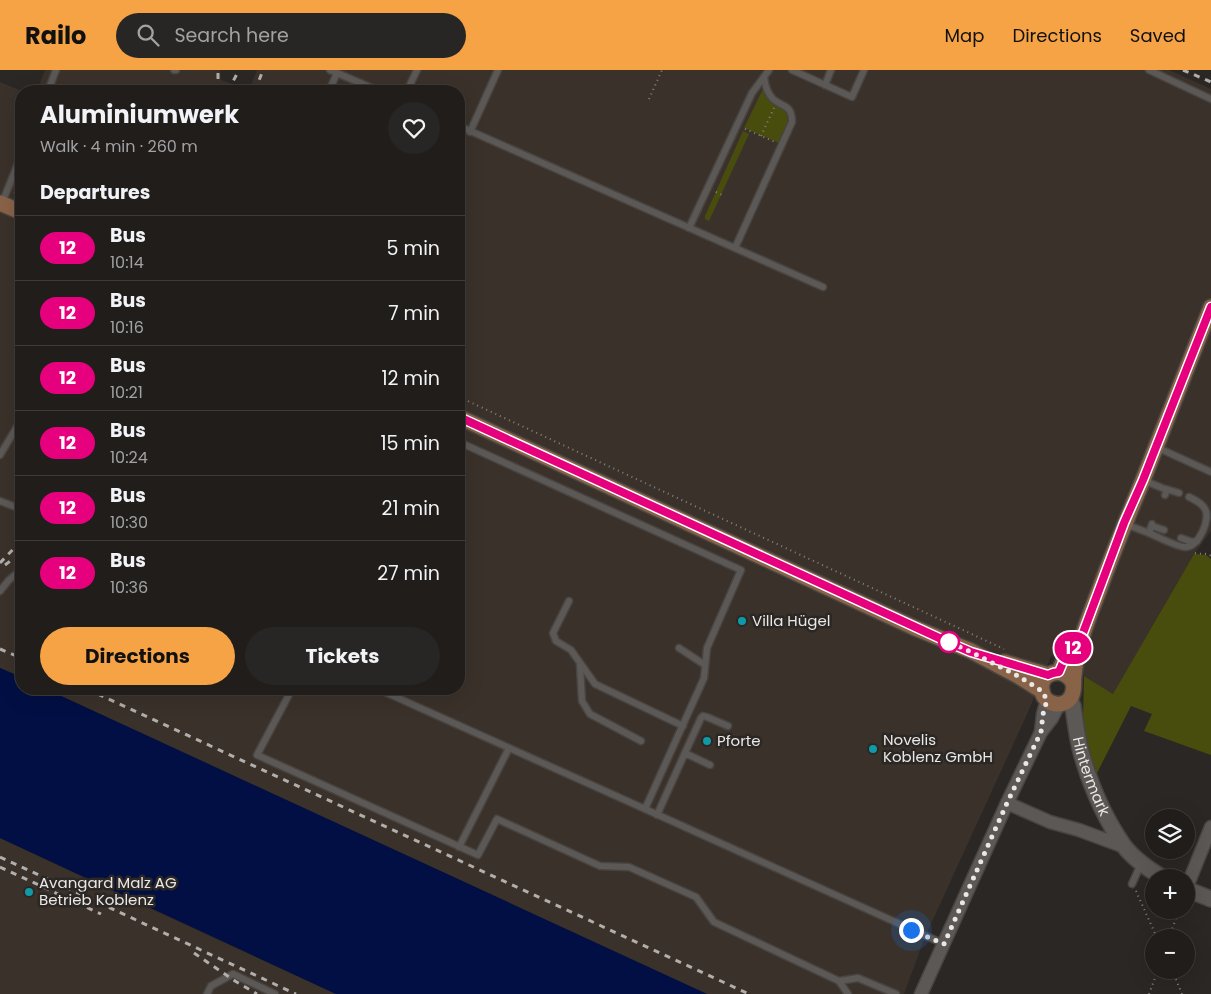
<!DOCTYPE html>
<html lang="en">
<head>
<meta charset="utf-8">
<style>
  :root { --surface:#201d1b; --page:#282624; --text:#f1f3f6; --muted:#a2a2a3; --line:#3d3b3a; --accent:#f5a345 }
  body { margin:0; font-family:Poppins,sans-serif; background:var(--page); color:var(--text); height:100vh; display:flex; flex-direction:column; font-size:19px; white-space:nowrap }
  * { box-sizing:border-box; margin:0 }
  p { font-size:16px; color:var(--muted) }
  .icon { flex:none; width:28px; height:28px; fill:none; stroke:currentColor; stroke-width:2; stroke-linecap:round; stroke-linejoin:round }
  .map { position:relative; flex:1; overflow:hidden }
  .details { position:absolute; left:15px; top:15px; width:450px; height:610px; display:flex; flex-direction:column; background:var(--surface); border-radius:20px; box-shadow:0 5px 20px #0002,0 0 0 1px var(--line) }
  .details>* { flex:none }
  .badge { padding:0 10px; border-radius:16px; font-size:18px; line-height:32px }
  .fabs { position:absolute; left:1145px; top:739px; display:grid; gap:10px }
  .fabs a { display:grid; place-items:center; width:50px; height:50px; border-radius:50%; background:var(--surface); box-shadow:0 5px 20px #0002,0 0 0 1px var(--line); font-size:25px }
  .you { position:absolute; width:25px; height:25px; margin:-12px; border:4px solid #fff; border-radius:50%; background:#1a73e8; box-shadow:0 0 0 8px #1a73e833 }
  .map>.badge { position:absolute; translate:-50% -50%; box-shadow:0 0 0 2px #fff }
  h2 { padding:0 25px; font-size:19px; line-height:45px }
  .round { display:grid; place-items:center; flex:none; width:52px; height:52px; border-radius:26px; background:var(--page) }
  .overview { display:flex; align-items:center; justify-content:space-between; height:85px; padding:0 25px }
  h1 { font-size:24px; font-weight:700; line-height:38px }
  .primary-button { display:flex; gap:10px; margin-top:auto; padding:10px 25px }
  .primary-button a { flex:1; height:58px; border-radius:30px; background:var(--accent); color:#111; font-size:20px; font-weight:700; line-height:58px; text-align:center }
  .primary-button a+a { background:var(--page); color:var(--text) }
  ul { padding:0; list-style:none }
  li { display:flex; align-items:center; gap:15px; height:65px; padding:0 25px; border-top:1px solid var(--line) }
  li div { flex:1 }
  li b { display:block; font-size:19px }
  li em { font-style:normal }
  li .badge { min-width:55px; font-weight:700; text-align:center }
  header { display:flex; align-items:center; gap:30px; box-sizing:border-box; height:70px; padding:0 25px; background:var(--accent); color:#111 }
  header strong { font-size:24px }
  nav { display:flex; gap:28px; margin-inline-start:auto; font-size:18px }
  .search { width:350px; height:45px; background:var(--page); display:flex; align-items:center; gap:12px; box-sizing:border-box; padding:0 18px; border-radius:28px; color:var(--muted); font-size:19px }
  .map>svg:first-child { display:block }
  .built { fill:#3a312a }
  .green { fill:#484d0d }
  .water { fill:#010f44 }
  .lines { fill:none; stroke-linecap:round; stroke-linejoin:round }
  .service-casing { stroke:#474441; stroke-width:9 }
  .minor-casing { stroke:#474441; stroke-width:15 }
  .tertiary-casing { stroke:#474441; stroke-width:18 }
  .secondary-casing { stroke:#474441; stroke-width:18 }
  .path { stroke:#878482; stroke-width:2; stroke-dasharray:1 4; stroke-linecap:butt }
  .service { stroke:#5c5855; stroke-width:6 }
  .minor { stroke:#5c5855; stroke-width:12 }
  .tertiary { stroke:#5c5855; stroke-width:15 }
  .secondary { stroke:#896348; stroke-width:15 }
  .rail { stroke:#b1aeac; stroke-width:3; stroke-dasharray:6 6; stroke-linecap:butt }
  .line-casing { stroke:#fff; stroke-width:11 }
  .line { stroke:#e6007e; stroke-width:8 }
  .walk { stroke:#eae8e6; stroke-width:5; stroke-dasharray:0 9 }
  .culture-dot { fill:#0f9aa8; stroke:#2b2724; stroke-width:2 }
  .stop-dot { fill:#fff; stroke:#e6007e; stroke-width:2.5 }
  .labels { text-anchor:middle; stroke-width:5; stroke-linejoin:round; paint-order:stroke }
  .poi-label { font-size:15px; fill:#eae8e6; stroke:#2b2724; text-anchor:start }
  .street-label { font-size:15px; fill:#eae8e6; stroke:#2b2724 }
</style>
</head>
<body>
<header>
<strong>Railo</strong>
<div class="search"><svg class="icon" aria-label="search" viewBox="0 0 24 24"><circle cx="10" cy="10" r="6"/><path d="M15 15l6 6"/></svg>Search here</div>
<nav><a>Map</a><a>Directions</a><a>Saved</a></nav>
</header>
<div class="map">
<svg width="1211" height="924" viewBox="0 0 1211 924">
  <rect width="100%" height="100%" fill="#2b2724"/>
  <g class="built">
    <polygon points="45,0 220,0 221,10 249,20 257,0 1169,0 1211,19 1211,461 1194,484 1113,624 1051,586 1028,642 925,867 904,924 707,924 46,619 459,619 459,21 37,21"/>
    <polygon points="0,12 22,21 21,21 21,607 0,598"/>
    <polygon points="0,768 136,832 336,924 0,924"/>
  </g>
  <g class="green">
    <path d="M 763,19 C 769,23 774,28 779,33 C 794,48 786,57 779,73 L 744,58 L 761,23 Z"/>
    <polygon points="743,61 749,64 709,151 705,149 705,146"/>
    <polygon points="1194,484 1206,485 1211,489 1211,685 1144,661 1152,644 1131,636 1095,707 1087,687 1083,651 1084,606 1113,624"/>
  </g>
  <polygon class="water" points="0,598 21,607 21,619 46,619 707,924 336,924 0,768"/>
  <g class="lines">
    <defs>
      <g id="service">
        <polyline points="174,0 176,0"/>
        <polyline points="330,0 379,21"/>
        <polyline points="792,0 852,27 864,0"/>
        <polyline points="1149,0 1211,29"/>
        <polyline points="825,15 831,0"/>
        <polyline points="48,21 56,0"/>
        <polyline points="329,21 337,3"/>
        <polyline points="357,21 361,13"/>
        <polyline points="407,21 417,0"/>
        <polyline points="459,56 823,217"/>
        <polyline points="470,62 498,0"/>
        <polyline points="2,133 21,86"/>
        <polyline points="689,158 752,23 769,0"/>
        <path d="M 735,178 L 792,52 C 792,34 783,38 773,29 C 767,23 765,15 764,7"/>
        <polyline points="459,372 741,500 707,578 704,608 645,739 944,874"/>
        <polyline points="1156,377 1211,402"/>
        <polyline points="0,385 21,350"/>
        <polyline points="1143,410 1167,420 1165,425"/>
        <polyline points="1166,419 1179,423"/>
        <polyline points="0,431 21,439"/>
        <polyline points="1125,454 1149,463 1152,454"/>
        <polyline points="1152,456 1164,460"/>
        <path d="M 1149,463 C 1156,466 1179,478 1186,477 C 1199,476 1211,449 1205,439 C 1202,433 1195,430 1189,427"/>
        <polyline points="1181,468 1192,472 1197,471"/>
        <polyline points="0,521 9,510 21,500"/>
        <polyline points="569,531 553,563 556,571 571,580 595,614 683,656"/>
        <polyline points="679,578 705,595"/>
        <polyline points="580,595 582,631 590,644 641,671"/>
        <polyline points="292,619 257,685 478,785 497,749 600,796 629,797 696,827 714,852 839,911 848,924"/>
        <polyline points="378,619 645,739"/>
        <polyline points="684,685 701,648 703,646 707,647 728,656"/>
        <polyline points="657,745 684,685 689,685 710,695"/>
        <polyline points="459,777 509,678"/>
        <polyline points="1132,814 1141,794"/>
        <polyline points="839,911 858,908 896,924"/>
        <polyline points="207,924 211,916 233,904 275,924"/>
      </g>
      <g id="minor">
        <polyline points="1041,662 1043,644 1047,630"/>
        <polyline points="1007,733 1050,752 1079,760 1125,777"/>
        <polyline points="1186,819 1211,757"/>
        <polyline points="921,924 1007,733 1041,662 1052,648 1059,634"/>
      </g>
      <g id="tertiary">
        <path id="s1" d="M 1069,630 L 1073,636 C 1075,651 1077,667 1081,682 C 1090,714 1105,749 1124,776 C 1133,788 1150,800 1163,808"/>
        <polyline points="1186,819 1211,829"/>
      </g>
      <g id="secondary">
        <polyline points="0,133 21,142"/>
        <polyline points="459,347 915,558 971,581 1018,606 1042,621"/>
        <polyline points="1004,592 1048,605"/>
        <polyline points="1059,602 1064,590 1078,570"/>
        <path d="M 1073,613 C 1064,595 1038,602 1042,621 C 1044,635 1064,639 1071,627 C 1075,621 1073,613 1074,605 C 1077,575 1089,547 1100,518 C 1113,482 1128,446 1143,410 C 1166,352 1188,295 1211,237"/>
      </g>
    </defs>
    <use href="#service" class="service-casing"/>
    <use href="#minor" class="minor-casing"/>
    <use href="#tertiary" class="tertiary-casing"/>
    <use href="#secondary" class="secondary-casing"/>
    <g class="path">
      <polyline points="649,29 662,0"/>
      <polyline points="745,59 775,72"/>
      <polyline points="761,66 774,38"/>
      <polyline points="14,122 21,125"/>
      <polyline points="716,122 722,125"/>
      <polyline points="459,327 1004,579"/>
      <path d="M 1195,483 C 1200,485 1206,482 1211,486"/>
      <polyline points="1136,821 1157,868"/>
      <polyline points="1169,868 1179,840"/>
      <polyline points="1172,900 1182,924"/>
      <polyline points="1149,924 1158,900"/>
    </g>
    <use href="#service" class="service"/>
    <use href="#minor" class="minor"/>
    <use href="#tertiary" class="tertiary"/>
    <use href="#secondary" class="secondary"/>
    <g class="rail">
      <polyline points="1183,0 1211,12"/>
      <polyline points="218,21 218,0"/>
      <polyline points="228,21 239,0"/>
      <polyline points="255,21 263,0"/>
      <polyline points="0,493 21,471"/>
      <polyline points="5,495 21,483"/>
      <polyline points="0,579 21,588"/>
      <polyline points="87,619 749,924"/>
      <polyline points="0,787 296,924"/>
      <polyline points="0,797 101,844"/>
      <polyline points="194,883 235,911 257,924"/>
    </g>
  </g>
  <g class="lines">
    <defs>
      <polyline id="line" points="459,347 950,573 971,582 1048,605 1053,603 1059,602 1064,590 1083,563 1124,453 1143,410 1211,237"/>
    </defs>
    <use href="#line" class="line-casing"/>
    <use href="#line" class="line"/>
    <polyline class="walk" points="911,860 944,874 1007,733 1041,662 1043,644 1047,630 1042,621 1018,606 971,582 949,572"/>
  </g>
  <g class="culture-dot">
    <circle cx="742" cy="551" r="5"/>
    <circle cx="707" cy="671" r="5"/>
    <circle cx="873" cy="679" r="5"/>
    <circle cx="29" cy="822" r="5"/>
  </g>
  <circle class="stop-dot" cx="949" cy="572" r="10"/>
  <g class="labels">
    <g class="poi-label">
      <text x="752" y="556">Villa Hügel</text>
      <text x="883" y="675">Novelis<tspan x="883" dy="17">Koblenz GmbH</tspan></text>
      <text x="717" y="676">Pforte</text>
      <text x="39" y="818">Avangard Malz AG<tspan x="39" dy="17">Betrieb Koblenz</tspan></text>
    </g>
    <g class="street-label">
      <text dy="5" stroke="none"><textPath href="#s1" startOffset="80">Hintermark</textPath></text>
    </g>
  </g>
</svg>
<div class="fabs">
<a><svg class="icon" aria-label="layers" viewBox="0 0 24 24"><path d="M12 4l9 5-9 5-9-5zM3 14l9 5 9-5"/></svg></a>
<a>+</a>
<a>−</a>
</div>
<div class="you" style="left:911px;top:860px"></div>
<b class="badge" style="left:1073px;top:578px;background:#e6007e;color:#fff">12</b>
<section class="details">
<div class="overview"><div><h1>Aluminiumwerk</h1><p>Walk · 4 min · 260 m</p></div><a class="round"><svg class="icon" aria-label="heart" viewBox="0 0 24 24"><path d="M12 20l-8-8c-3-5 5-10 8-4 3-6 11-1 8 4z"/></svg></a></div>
<h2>Departures</h2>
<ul>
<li><span class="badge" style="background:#e6007e;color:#fff">12</span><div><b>Bus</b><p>10:14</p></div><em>5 min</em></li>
<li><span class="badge" style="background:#e6007e;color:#fff">12</span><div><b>Bus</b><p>10:16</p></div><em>7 min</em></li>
<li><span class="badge" style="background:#e6007e;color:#fff">12</span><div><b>Bus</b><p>10:21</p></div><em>12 min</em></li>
<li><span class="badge" style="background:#e6007e;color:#fff">12</span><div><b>Bus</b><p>10:24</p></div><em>15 min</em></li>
<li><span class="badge" style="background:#e6007e;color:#fff">12</span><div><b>Bus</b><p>10:30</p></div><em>21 min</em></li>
<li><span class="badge" style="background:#e6007e;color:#fff">12</span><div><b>Bus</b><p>10:36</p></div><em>27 min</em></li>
</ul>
<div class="primary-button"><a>Directions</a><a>Tickets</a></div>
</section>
</div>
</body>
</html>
